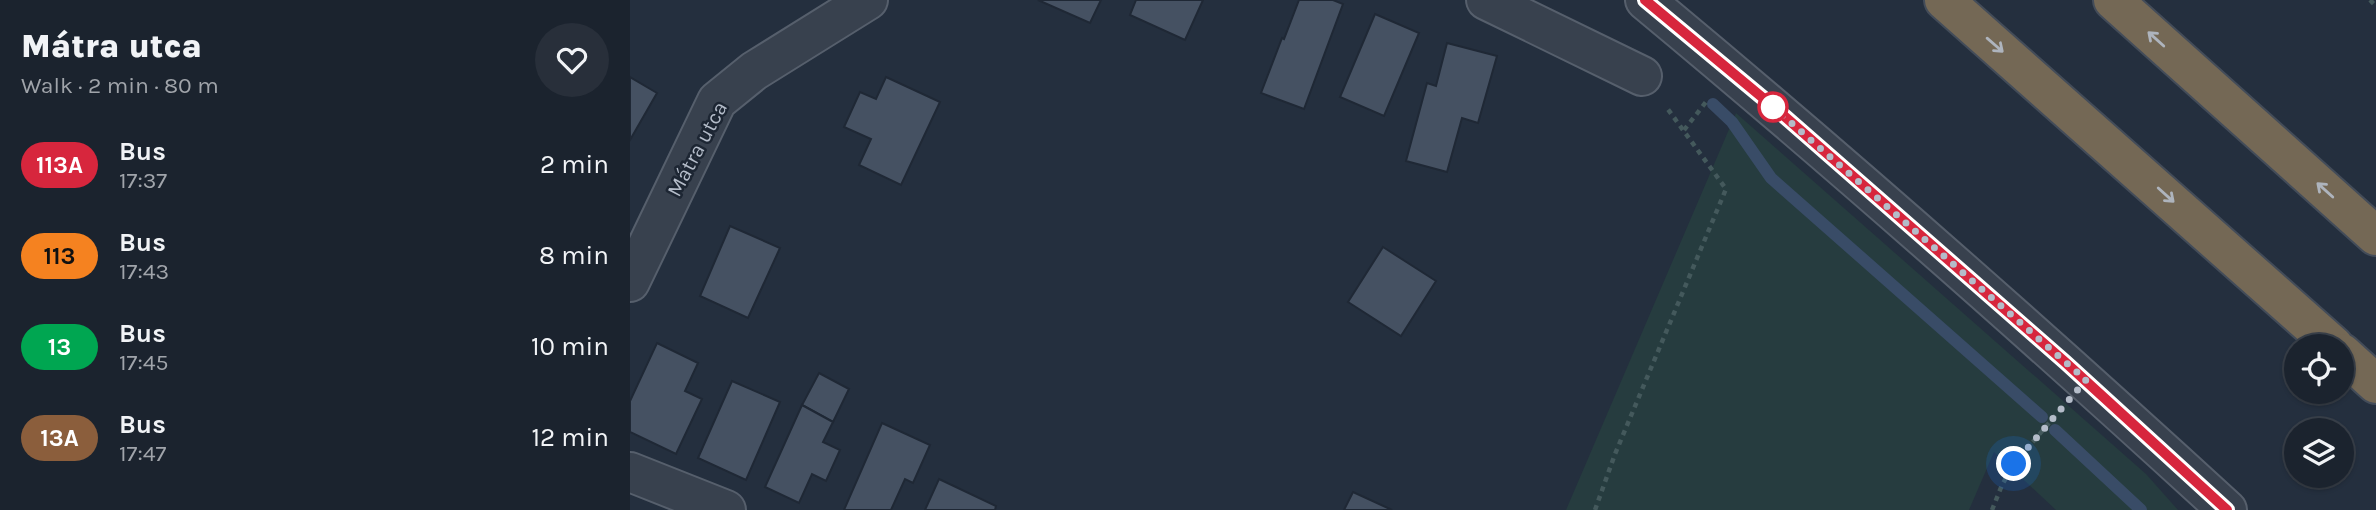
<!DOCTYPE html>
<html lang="en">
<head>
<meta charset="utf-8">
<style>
  :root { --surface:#1b232e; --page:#282f3a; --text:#f1f3f6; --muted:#a0a4aa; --line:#39404a }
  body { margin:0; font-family:Karla,sans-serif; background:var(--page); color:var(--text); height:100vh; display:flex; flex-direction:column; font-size:26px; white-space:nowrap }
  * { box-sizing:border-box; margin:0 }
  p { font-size:23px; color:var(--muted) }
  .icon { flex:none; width:38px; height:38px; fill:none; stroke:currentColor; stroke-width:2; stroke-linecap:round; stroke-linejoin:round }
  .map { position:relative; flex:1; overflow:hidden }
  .sheet { display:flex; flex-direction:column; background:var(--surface); width:630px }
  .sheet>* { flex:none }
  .badge { padding:0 14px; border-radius:23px; font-size:24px; line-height:46px }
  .buttons { position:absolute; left:1654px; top:334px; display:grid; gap:14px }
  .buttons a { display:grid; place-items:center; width:70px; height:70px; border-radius:50%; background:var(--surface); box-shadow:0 2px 5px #0004,0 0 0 2px var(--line); font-size:35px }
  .you { position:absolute; width:35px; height:35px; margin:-18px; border:5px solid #fff; border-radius:50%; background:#1a73e8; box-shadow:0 0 0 10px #1a73e833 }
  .map>.badge { position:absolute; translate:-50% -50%; box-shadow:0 0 0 4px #fff }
  .round { display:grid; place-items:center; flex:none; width:74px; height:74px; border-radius:37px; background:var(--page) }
  .head { display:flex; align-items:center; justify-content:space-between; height:119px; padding:0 21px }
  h1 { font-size:33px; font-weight:800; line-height:52px }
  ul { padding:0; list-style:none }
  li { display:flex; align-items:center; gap:21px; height:91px; padding:0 21px }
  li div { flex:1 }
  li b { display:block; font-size:26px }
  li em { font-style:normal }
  li .badge { min-width:77px; font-weight:700; text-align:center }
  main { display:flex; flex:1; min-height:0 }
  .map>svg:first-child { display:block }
  .green { fill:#263c3f }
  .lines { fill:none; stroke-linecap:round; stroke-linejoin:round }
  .stream { stroke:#394c67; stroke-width:12 }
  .building { fill:#455162; stroke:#1f2835; stroke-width:2 }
  .minor-casing { stroke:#565f6c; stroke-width:42 }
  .highway-casing { stroke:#434c59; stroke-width:42 }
  .path { stroke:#44595c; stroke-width:4.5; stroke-dasharray:5 5; stroke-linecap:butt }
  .minor { stroke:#38414e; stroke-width:38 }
  .highway { stroke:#746855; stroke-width:38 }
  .oneway { stroke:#aeb4bd }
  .line-casing { stroke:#fff; stroke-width:16 }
  .line { stroke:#d7263d; stroke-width:10 }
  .walk { stroke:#b4bcc9; stroke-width:7; stroke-dasharray:0 12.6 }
  .stop-dot { fill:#fff; stroke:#d7263d; stroke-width:3.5 }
  .labels { text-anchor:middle; stroke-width:5; stroke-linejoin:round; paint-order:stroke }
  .street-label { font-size:21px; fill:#b4bcc9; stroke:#1d2633 }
</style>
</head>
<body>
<main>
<section class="sheet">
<div class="head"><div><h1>Mátra utca</h1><p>Walk · 2 min · 80 m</p></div><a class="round"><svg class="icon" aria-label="heart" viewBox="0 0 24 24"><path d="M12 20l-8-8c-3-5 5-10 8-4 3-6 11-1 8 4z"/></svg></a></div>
<ul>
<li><span class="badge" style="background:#d7263d;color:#fff">113A</span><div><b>Bus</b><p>17:37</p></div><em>2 min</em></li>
<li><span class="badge" style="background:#f58220;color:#111">113</span><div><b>Bus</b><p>17:43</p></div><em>8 min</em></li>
<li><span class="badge" style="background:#00a651;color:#fff">13</span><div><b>Bus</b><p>17:45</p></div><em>10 min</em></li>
<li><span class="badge" style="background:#8b5e3c;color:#fff">13A</span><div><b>Bus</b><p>17:47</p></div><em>12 min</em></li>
</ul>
</section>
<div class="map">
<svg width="1746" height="510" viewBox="0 0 1746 510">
  <rect width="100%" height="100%" fill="#242f3e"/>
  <polygon class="green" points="1106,113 1516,474 1548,510 1426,510 1364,452 1339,510 936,510"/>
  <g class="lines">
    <g class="stream">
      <polyline points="1083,104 1102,122 1141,178 1412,417"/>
      <polyline points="1425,430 1511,510"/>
    </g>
  </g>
  <g class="building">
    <polygon points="408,0 471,0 460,23"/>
    <polygon points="506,0 573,0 555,40 500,15"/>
    <polygon points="669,0 703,0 713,4 674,109 631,93 652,38 654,39"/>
    <polygon points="745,14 789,33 754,116 710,97"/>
    <polygon points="817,43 867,56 848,123 832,118 817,172 776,161 797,83 806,86"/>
    <polygon points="0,77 27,93 0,140"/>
    <polygon points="256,77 310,102 271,185 229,165 241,139 214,127 230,92 246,99"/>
    <polygon points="100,226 150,248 118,318 70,296"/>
    <polygon points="753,247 806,281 771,336 718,302"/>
    <polygon points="27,343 68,363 55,391 72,399 46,454 0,432 0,401"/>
    <polygon points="189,373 219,389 203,422 172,405"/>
    <polygon points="102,381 150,402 116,480 68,458"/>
    <polygon points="172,405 203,422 193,442 210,450 196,481 182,474 169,503 135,487"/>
    <polygon points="252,423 300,445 283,483 275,479 261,510 214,510"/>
    <polygon points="309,479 366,506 365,510 295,510"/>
    <polygon points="723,492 762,510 714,510"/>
  </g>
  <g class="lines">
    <defs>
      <g id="minor">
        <polyline points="856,0 1012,76"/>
        <path d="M 1015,0 C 1214,165 1407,336 1597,510"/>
        <polyline points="0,282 87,101 124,71 238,0"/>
        <polyline points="0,472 96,510"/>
      </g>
      <g id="highway">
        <polyline points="1314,0 1704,346"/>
        <polyline points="1483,0 1746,236"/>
        <polyline points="1712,353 1746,384"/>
      </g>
    </defs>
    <use href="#minor" class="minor-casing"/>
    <use href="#highway" class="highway-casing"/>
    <g class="path">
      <polyline points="1740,0 1746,6"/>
      <polyline points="1054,130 1076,102"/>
      <polyline points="965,510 985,454 1096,189 1037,108"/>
      <polyline points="1362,510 1372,485 1384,464 1430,410"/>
    </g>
    <use href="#minor" class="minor"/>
    <use href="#highway" class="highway"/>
  </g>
  <defs><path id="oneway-shaft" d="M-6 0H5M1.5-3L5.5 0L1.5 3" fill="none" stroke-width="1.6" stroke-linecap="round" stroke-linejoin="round" transform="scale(1.75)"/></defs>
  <g class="oneway">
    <use href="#oneway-shaft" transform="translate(1526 39) rotate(-138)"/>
    <use href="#oneway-shaft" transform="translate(1365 45) rotate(41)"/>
    <use href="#oneway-shaft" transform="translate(1695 190) rotate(-138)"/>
    <use href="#oneway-shaft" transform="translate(1536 195) rotate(42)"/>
  </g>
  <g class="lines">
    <defs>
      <polyline id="line" points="1015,0 1145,108 1435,362 1597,510"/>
    </defs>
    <use href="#line" class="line-casing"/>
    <use href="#line" class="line"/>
    <polyline class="walk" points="1143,107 1456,380 1384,464"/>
  </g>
  <circle class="stop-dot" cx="1143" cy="107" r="14"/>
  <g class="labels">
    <g class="street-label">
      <text transform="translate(67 149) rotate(-62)" y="7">Mátra utca</text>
    </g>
  </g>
</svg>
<div class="buttons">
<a><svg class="icon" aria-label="locate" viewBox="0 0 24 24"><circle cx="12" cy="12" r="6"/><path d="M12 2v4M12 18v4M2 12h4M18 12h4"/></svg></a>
<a><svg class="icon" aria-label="layers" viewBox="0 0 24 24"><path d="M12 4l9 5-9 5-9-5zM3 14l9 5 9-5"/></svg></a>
</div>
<div class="you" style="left:1384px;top:464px"></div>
</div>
</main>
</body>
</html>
